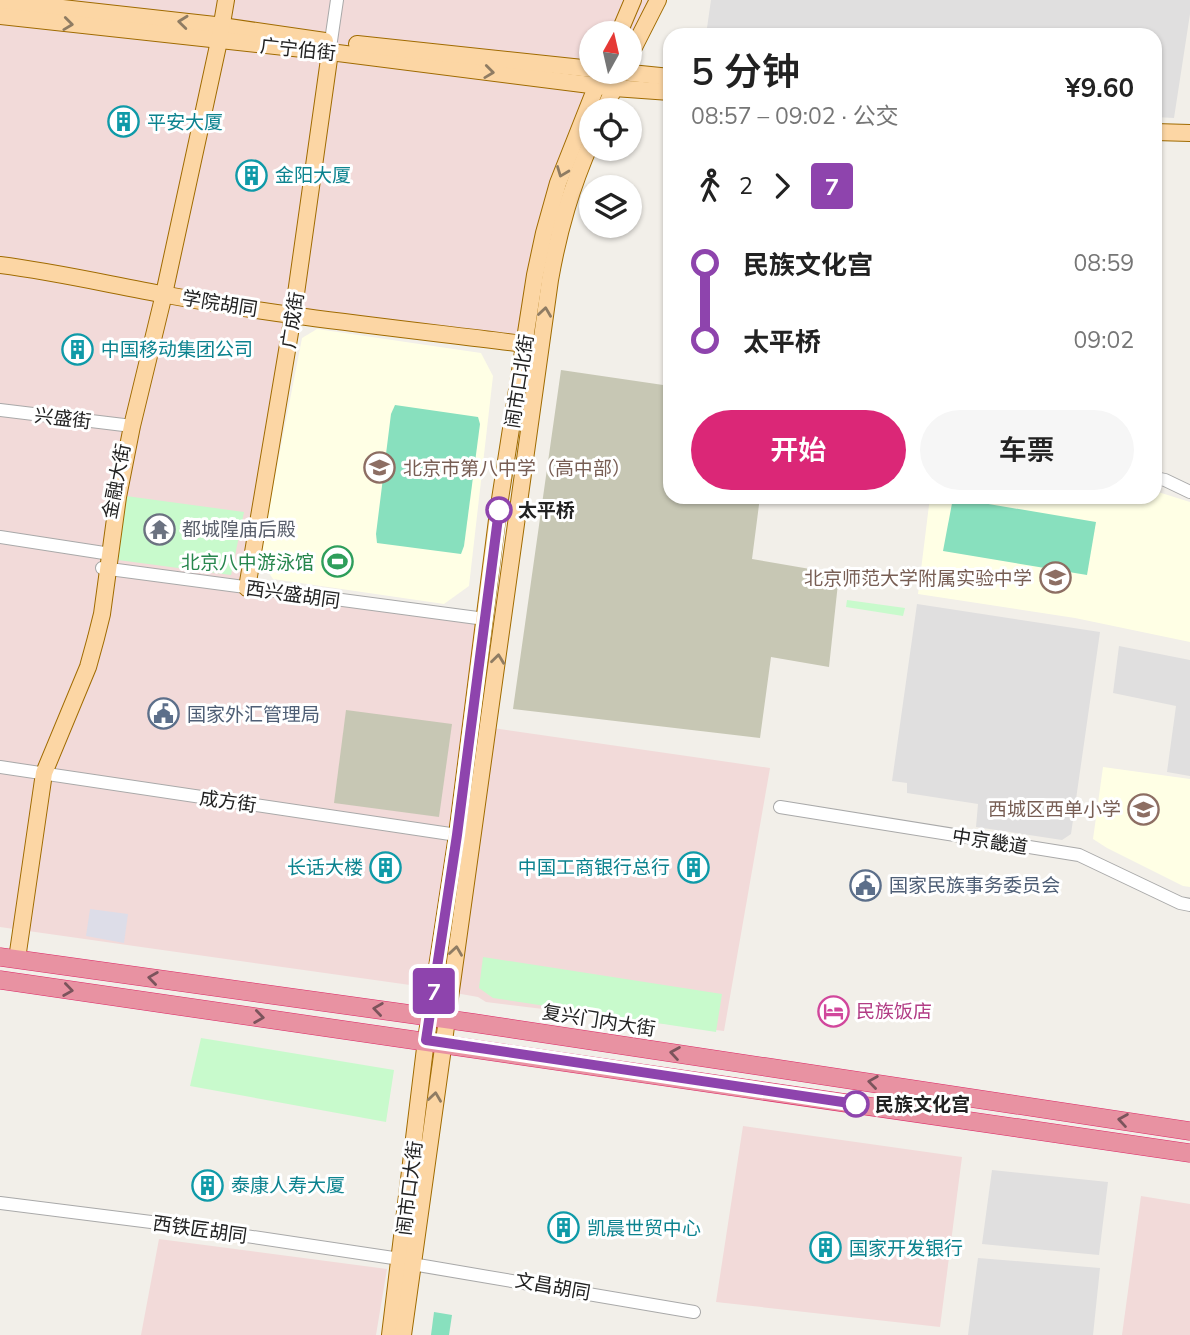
<!DOCTYPE html>
<html lang="zh">
<head>
<meta charset="utf-8">
<style>
  :root { --surface:#fff; --page:#f6f6f6; --text:#222; --muted:#767676; --accent:#db2777 }
  body { margin:0; font-family:Mulish,"Noto Sans SC",sans-serif; background:var(--page); color:var(--text); height:100vh; display:flex; flex-direction:column; font-size:26px; white-space:nowrap }
  * { box-sizing:border-box; margin:0 }
  p { font-size:23px; color:var(--muted) }
  .icon { flex:none; width:38px; height:38px; fill:none; stroke:currentColor; stroke-width:2; stroke-linecap:round; stroke-linejoin:round }
  .map { position:relative; flex:1; overflow:hidden }
  .drawer { position:absolute; left:663px; top:28px; width:499px; height:476px; display:flex; flex-direction:column; background:var(--surface); border-radius:21px; box-shadow:0 2px 5px #0004 }
  .drawer>* { flex:none }
  .badge { padding:0 14px; border-radius:5px; font-size:24px; line-height:46px }
  .needle { width:46px; rotate:8deg }
  .buttons { position:absolute; left:579px; top:21px; display:grid; gap:14px }
  .buttons a { display:grid; place-items:center; width:63px; height:63px; border-radius:50%; background:var(--surface); box-shadow:0 2px 5px #0004; font-size:35px }
  .map>.badge { position:absolute; translate:-50% -50%; box-shadow:0 0 0 4px #fff }
  .legs { display:flex; align-items:center; gap:10px; height:77px; padding:0 28px; font-size:23px }
  .legs p { margin-inline-start:auto }
  .overview { display:flex; align-items:center; justify-content:space-between; height:119px; padding:0 28px }
  h1 { font-size:38px; font-weight:600; line-height:52px }
  .action { display:flex; gap:14px; margin-top:auto; padding:14px 28px }
  .action a { flex:1; height:80px; border-radius:42px; background:var(--accent); color:#fff; font-size:28px; font-weight:600; line-height:80px; text-align:center }
  .action a+a { background:var(--page); color:var(--text) }
  ul { padding:0 28px; list-style:none }
  li { display:flex; align-items:center; gap:24px; height:77px; font-size:26px }
  li i { display:grid; place-items:center; width:10px; height:100%; margin:0 9px; background:currentColor }
  li i::after { content:''; width:18px; height:18px; margin:-9px; border:5px solid; border-radius:50%; background:var(--surface) }
  li p { margin-inline-start:auto }
  li:first-child i { background:linear-gradient(#0000 50%,currentColor 0) }
  li:last-child i { background:linear-gradient(currentColor 50%,#0000 0) }
  .map>svg:first-child { display:block }
  .residential { fill:#e0dfdf }
  .commercial { fill:#f2dad9 }
  .education { fill:#ffffe5 }
  .construction { fill:#c7c7b4 }
  .park { fill:#c8facc }
  .pitch { fill:#88e0be }
  .plaza { fill:#dddde8 }
  .lines { fill:none; stroke-linecap:round; stroke-linejoin:round }
  .minor-casing { stroke:#a9a9a9; stroke-width:14 }
  .major-casing { stroke:#a06b00; stroke-width:18 }
  .highway-casing { stroke:#dc2a67; stroke-width:19 }
  .minor { stroke:#fff; stroke-width:12 }
  .major { stroke:#fcd6a4; stroke-width:16 }
  .highway { stroke:#e892a2; stroke-width:18 }
  .oneway { stroke:#8f7c63 }
  .oneway2 { stroke:#7b545c }
  .line-1-casing { stroke:#fff; stroke-width:16 }
  .line-1 { stroke:#8e44ad; stroke-width:10 }
  .stop-1-dot { fill:#fff; stroke:#8e44ad; stroke-width:3.5 }
  .labels { text-anchor:middle; stroke-width:6; stroke-linejoin:round; paint-order:stroke }
  .street-label { font-size:19px; fill:#222; stroke:#fff }
  .culture-label { font-size:19px; fill:#0d838f; stroke:#fff; text-anchor:start }
  .education-label { font-size:19px; fill:#785e54; stroke:#fff; text-anchor:end }
  .stop-label { font-size:19px; font-weight:bold; fill:#222; stroke:#fff; text-anchor:start }
  .worship-label { font-size:19px; fill:#5b616d; stroke:#fff; text-anchor:start }
  .leisure-label { font-size:19px; fill:#27864d; stroke:#fff; text-anchor:end }
  .service-label { font-size:19px; fill:#4e5e75; stroke:#fff; text-anchor:start }
  .hotel-label { font-size:19px; fill:#b23c85; stroke:#fff; text-anchor:start }
</style>
</head>
<body>
<div class="map">
<svg width="1190" height="1335" viewBox="0 0 1190 1335">
  <rect width="100%" height="100%" fill="#f2efe9"/>
  <g class="residential">
    <polygon points="711,0 1190,0 1190,14 1174,118 1155,117 1155,35 706,35"/>
    <polygon points="917,604 1100,632 1071,834 1062,840 976,827 978,804 907,793 907,783 892,781"/>
    <polygon points="1119,646 1190,660 1190,776 1167,772 1176,706 1113,693"/>
    <polygon points="992,1170 1108,1182 1099,1255 982,1244"/>
    <polygon points="978,1258 1100,1268 1093,1335 968,1335"/>
  </g>
  <g class="commercial">
    <polygon points="0,0 658,0 630,55 630,33 592,33 592,72 622,72 603,110 592,110 591,140 572,197 540,350 293,315 247,587 485,619 472,725 770,768 724,1031 486,1002 478,997 410,985 0,927"/>
    <polygon points="743,1126 962,1157 940,1327 716,1302"/>
    <polygon points="1141,1196 1190,1204 1190,1335 1122,1335"/>
    <polygon points="159,1239 387,1269 376,1335 141,1335"/>
  </g>
  <g class="education">
    <polygon points="317,329 481,353 493,376 469,586 444,604 273,579 259,559 302,338"/>
    <polygon points="1155,491 1190,502 1190,642 1075,618 918,594 930,497 1155,497"/>
    <polygon points="1103,767 1190,779 1190,887 1183,886 1107,848 1093,839"/>
  </g>
  <g class="construction">
    <polygon points="561,370 670,386 670,497 760,497 752,559 839,574 829,667 771,657 760,738 513,709"/>
    <polygon points="346,710 452,724 439,817 334,803"/>
  </g>
  <g class="park">
    <polygon points="126,496 244,512 231,575 118,560"/>
    <polygon points="847,600 905,608 903,616 846,607"/>
    <polygon points="483,957 722,994 716,1032 493,998 479,988"/>
    <polygon points="201,1038 394,1070 386,1122 190,1086"/>
  </g>
  <g class="pitch">
    <polygon points="395,405 478,417 480,424 464,546 461,554 377,543 376,534 391,414"/>
    <polygon points="953,498 1096,522 1087,575 943,551"/>
    <polygon points="434,1312 452,1315 449,1335 431,1335"/>
  </g>
  <polygon class="plaza" points="90,909 128,914 124,943 86,936"/>
  <g class="lines">
    <defs>
      <g id="minor">
        <polyline points="331,41 337,0"/>
        <polyline points="0,410 132,426"/>
        <polyline points="1155,478 1165,480 1190,492"/>
        <polyline points="0,537 104,553"/>
        <polyline points="102,568 485,619"/>
        <polyline points="0,767 457,835"/>
        <polyline points="780,807 1079,855 1180,903 1190,905"/>
        <polyline points="0,1203 159,1223 400,1259"/>
        <polyline points="412,1264 694,1312"/>
      </g>
      <g id="major">
        <polyline points="0,1 215,25 325,41"/>
        <polyline points="0,16 330,52 614,88 670,92"/>
        <polyline points="619,33 633,0"/>
        <polyline points="357,44 592,69"/>
        <polyline points="630,55 658,0"/>
        <polyline points="621,72 670,77"/>
        <polyline points="604,110 618,80"/>
        <polyline points="1155,132 1190,133"/>
        <path d="M 0,265 C 56,272 111,285 167,295 C 285,317 405,329 524,344"/>
        <polyline points="247,588 293,315 330,52"/>
        <polyline points="17,959 44,773 88,667 96,638 102,614 118,497 132,426 164,294 219,41 226,0"/>
        <polyline points="390,1335 426,1040 457,835 498,512 535,275 544,233 558,183 602,72"/>
        <path d="M 403,1335 L 550,280 C 559,229 571,188 592,140"/>
      </g>
      <g id="highway">
        <polyline points="0,957 474,1023 1190,1131"/>
        <polyline points="0,980 1190,1153"/>
      </g>
    </defs>
    <use href="#minor" class="minor-casing"/>
    <use href="#major" class="major-casing"/>
    <use href="#highway" class="highway-casing"/>
    <use href="#minor" class="minor"/>
    <use href="#major" class="major"/>
    <use href="#highway" class="highway"/>
  </g>
  <defs><path id="oneway-chevron" d="M-2-3.5L2.5 0L-2 3.5" fill="none" stroke-width="1.6" stroke-linecap="round" stroke-linejoin="round" transform="scale(1.75)"/></defs>
  <g class="oneway">
    <use href="#oneway-chevron" transform="translate(183 22) rotate(-174)"/>
    <use href="#oneway-chevron" transform="translate(68 24) rotate(7)"/>
    <use href="#oneway-chevron" transform="translate(489 72) rotate(7)"/>
    <use href="#oneway-chevron" transform="translate(562 172) rotate(111)"/>
    <use href="#oneway-chevron" transform="translate(545 312) rotate(-82)"/>
    <use href="#oneway-chevron" transform="translate(498 659) rotate(-83)"/>
    <use href="#oneway-chevron" transform="translate(456 951) rotate(-82)"/>
    <use href="#oneway-chevron" transform="translate(435 1097) rotate(-82)"/>
  </g>
  <g class="oneway2">
    <use href="#oneway-chevron" transform="translate(153 978) rotate(-172)"/>
    <use href="#oneway-chevron" transform="translate(68 990) rotate(8)"/>
    <use href="#oneway-chevron" transform="translate(378 1009) rotate(-172)"/>
    <use href="#oneway-chevron" transform="translate(259 1017) rotate(8)"/>
    <use href="#oneway-chevron" transform="translate(675 1053) rotate(-171)"/>
    <use href="#oneway-chevron" transform="translate(873 1082) rotate(-172)"/>
    <use href="#oneway-chevron" transform="translate(1123 1120) rotate(-171)"/>
  </g>
  <g class="lines">
    <defs>
      <polyline id="line-1" points="499,510 457,835 426,1040 856,1104"/>
    </defs>
    <use href="#line-1" class="line-1-casing"/>
    <use href="#line-1" class="line-1"/>
  </g>
  <defs>
    <symbol id="building-ring" viewBox="-11 -11 22 22"><circle r="9.5" fill="#fff" stroke="#0f9aa8" stroke-width="1.5"/><path d="M-4-6H4V6H1V3H-1V6H-4ZM-2.5-4.3h1.7v1.8h-1.7ZM.8-4.3h1.7v1.8H.8ZM-2.5-1h1.7V.8h-1.7ZM.8-1h1.7V.8H.8Z" fill="#0f9aa8"/></symbol>
    <symbol id="school-ring" viewBox="-11 -11 22 22"><circle r="9.5" fill="#fff" stroke="#8d6e63" stroke-width="1.5"/><path d="M0-5L7-2L0 1L-7-2ZM-4 1L0 2.5L4 1V4Q0 6-4 4Z" fill="#8d6e63"/></symbol>
    <symbol id="temple-ring" viewBox="-11 -11 22 22"><circle r="9.5" fill="#fff" stroke="#6b7280" stroke-width="1.5"/><path d="M0-6L5-2H3V0L6.5 2.5H4V6H1.5V3h-3V6H-4V2.5H-6.5L-3 0V-2H-5Z" fill="#6b7280"/></symbol>
    <symbol id="stadium-ring" viewBox="-11 -11 22 22"><circle r="9.5" fill="#fff" stroke="#2e9e5b" stroke-width="1.5"/><path d="M0-5a6.5 5 0 1 0 0 10a6.5 5 0 1 0 0-10ZM-3.5-1.8h7v3.6h-7Z" fill="#2e9e5b"/></symbol>
    <symbol id="civic-ring" viewBox="-11 -11 22 22"><circle r="9.5" fill="#fff" stroke="#5c6f8a" stroke-width="1.5"/><path d="M-.6-6.5H3V-4.5H.6V-3L4-1V1h2V6H-6V1h2V-1L-.6-3ZM-1.2 2.5V6h2.4V2.5Z" fill="#5c6f8a"/></symbol>
    <symbol id="hotel-ring" viewBox="-11 -11 22 22"><circle r="9.5" fill="#fff" stroke="#d1479c" stroke-width="1.5"/><path d="M-6-4.5h1.5V1H6V5H4.5V3h-9V5H-6ZM-4 0a1.8 1.8 0 1 1 3.6 0ZM.5 0V-2.5h3Q6-2.5 6 0Z" fill="#d1479c"/></symbol>
  </defs>
  <g fill-rule="evenodd">
    <use href="#building-ring" x="106" y="104" width="35" height="35"/>
    <use href="#building-ring" x="234" y="158" width="35" height="35"/>
    <use href="#building-ring" x="60" y="332" width="35" height="35"/>
    <use href="#school-ring" x="362" y="450" width="35" height="35"/>
    <use href="#temple-ring" x="142" y="512" width="35" height="35"/>
    <use href="#stadium-ring" x="320" y="544" width="35" height="35"/>
    <use href="#school-ring" x="1038" y="560" width="35" height="35"/>
    <use href="#civic-ring" x="146" y="696" width="35" height="35"/>
    <use href="#school-ring" x="1126" y="792" width="35" height="35"/>
    <use href="#building-ring" x="368" y="850" width="35" height="35"/>
    <use href="#building-ring" x="676" y="850" width="35" height="35"/>
    <use href="#civic-ring" x="848" y="868" width="35" height="35"/>
    <use href="#hotel-ring" x="816" y="994" width="35" height="35"/>
    <use href="#building-ring" x="190" y="1168" width="35" height="35"/>
    <use href="#building-ring" x="546" y="1210" width="35" height="35"/>
    <use href="#building-ring" x="808" y="1230" width="35" height="35"/>
  </g>
  <g class="stop-1-dot">
    <circle cx="499" cy="510" r="12"/>
    <circle cx="856" cy="1104" r="12"/>
  </g>
  <g class="labels">
    <g class="street-label">
      <text transform="translate(298 49) rotate(6)" y="7">广宁伯街</text>
      <text transform="translate(220 303) rotate(9)" y="7">学院胡同</text>
      <text transform="translate(292 320) rotate(-81)" y="7">广成街</text>
      <text transform="translate(519 381) rotate(-81)" y="7">闹市口北街</text>
      <text transform="translate(63 418) rotate(7)" y="7">兴盛街</text>
      <text transform="translate(116 481) rotate(-79)" y="7">金融大街</text>
      <text transform="translate(293 594) rotate(8)" y="7">西兴盛胡同</text>
      <text transform="translate(228 801) rotate(8)" y="7">成方街</text>
      <text transform="translate(990 841) rotate(9)" y="7">中京畿道</text>
      <text transform="translate(599 1020) rotate(9)" y="7">复兴门内大街</text>
      <text transform="translate(409 1188) rotate(-83)" y="7">闹市口大街</text>
      <text transform="translate(200 1229) rotate(8)" y="7">西铁匠胡同</text>
      <text transform="translate(553 1286) rotate(10)" y="7">文昌胡同</text>
    </g>
    <g class="culture-label">
      <text x="147" y="129">平安大厦</text>
      <text x="275" y="182">金阳大厦</text>
      <text x="101" y="356">中国移动集团公司</text>
      <text x="363" y="874" text-anchor="end">长话大楼</text>
      <text x="670" y="874" text-anchor="end">中国工商银行总行</text>
      <text x="231" y="1192">泰康人寿大厦</text>
      <text x="587" y="1235">凯晨世贸中心</text>
      <text x="849" y="1255">国家开发银行</text>
    </g>
    <g class="education-label">
      <text x="403" y="475" text-anchor="start">北京市第八中学（高中部）</text>
      <text x="1032" y="585">北京师范大学附属实验中学</text>
      <text x="1121" y="816">西城区西单小学</text>
    </g>
    <g class="stop-label">
      <text x="518" y="517">太平桥</text>
      <text x="875" y="1111">民族文化宫</text>
    </g>
    <g class="worship-label">
      <text x="182" y="536">都城隍庙后殿</text>
    </g>
    <g class="leisure-label">
      <text x="314" y="569">北京八中游泳馆</text>
    </g>
    <g class="service-label">
      <text x="187" y="721">国家外汇管理局</text>
      <text x="889" y="892">国家民族事务委员会</text>
    </g>
    <g class="hotel-label">
      <text x="856" y="1018">民族饭店</text>
    </g>
  </g>
</svg>
<div class="buttons">
<a><svg class="needle" viewBox="-14 -14 28 28"><path d="M0-13l5 13h-10z" fill="#e53935"/><path d="M0 13l5-13h-10z" fill="#767676"/></svg></a>
<a><svg class="icon" aria-label="locate" viewBox="0 0 24 24"><circle cx="12" cy="12" r="6"/><path d="M12 2v4M12 18v4M2 12h4M18 12h4"/></svg></a>
<a><svg class="icon" aria-label="layers" viewBox="0 0 24 24"><path d="M12 4l9 5-9 5-9-5zM3 14l9 5 9-5"/></svg></a>
</div>
<b class="badge" style="left:434px;top:991px;background:#8e44ad;color:#fff">7</b>
<section class="drawer">
<div class="overview"><div><h1>5 分钟</h1><p>08:57 – 09:02 · 公交</p></div><b>¥9.60</b></div>
<div class="legs"><svg class="icon" aria-label="walk" viewBox="0 0 24 24"><circle cx="13" cy="4" r="2"/><path d="M13 8l-2 6 4 7M11 14l-3 7M7 12l3-4h3l4 4"/></svg>2<svg class="icon" aria-label="forward" viewBox="0 0 24 24"><path d="M9 5l7 7-7 7"/></svg><b class="badge" style="background:#8e44ad;color:#fff">7</b></div>
<ul>
<li><i style="color:#8e44ad"></i><b>民族文化宫</b><p>08:59</p></li>
<li><i style="color:#8e44ad"></i><b>太平桥</b><p>09:02</p></li>
</ul>
<div class="action"><a>开始</a><a>车票</a></div>
</section>
</div>
</body>
</html>
